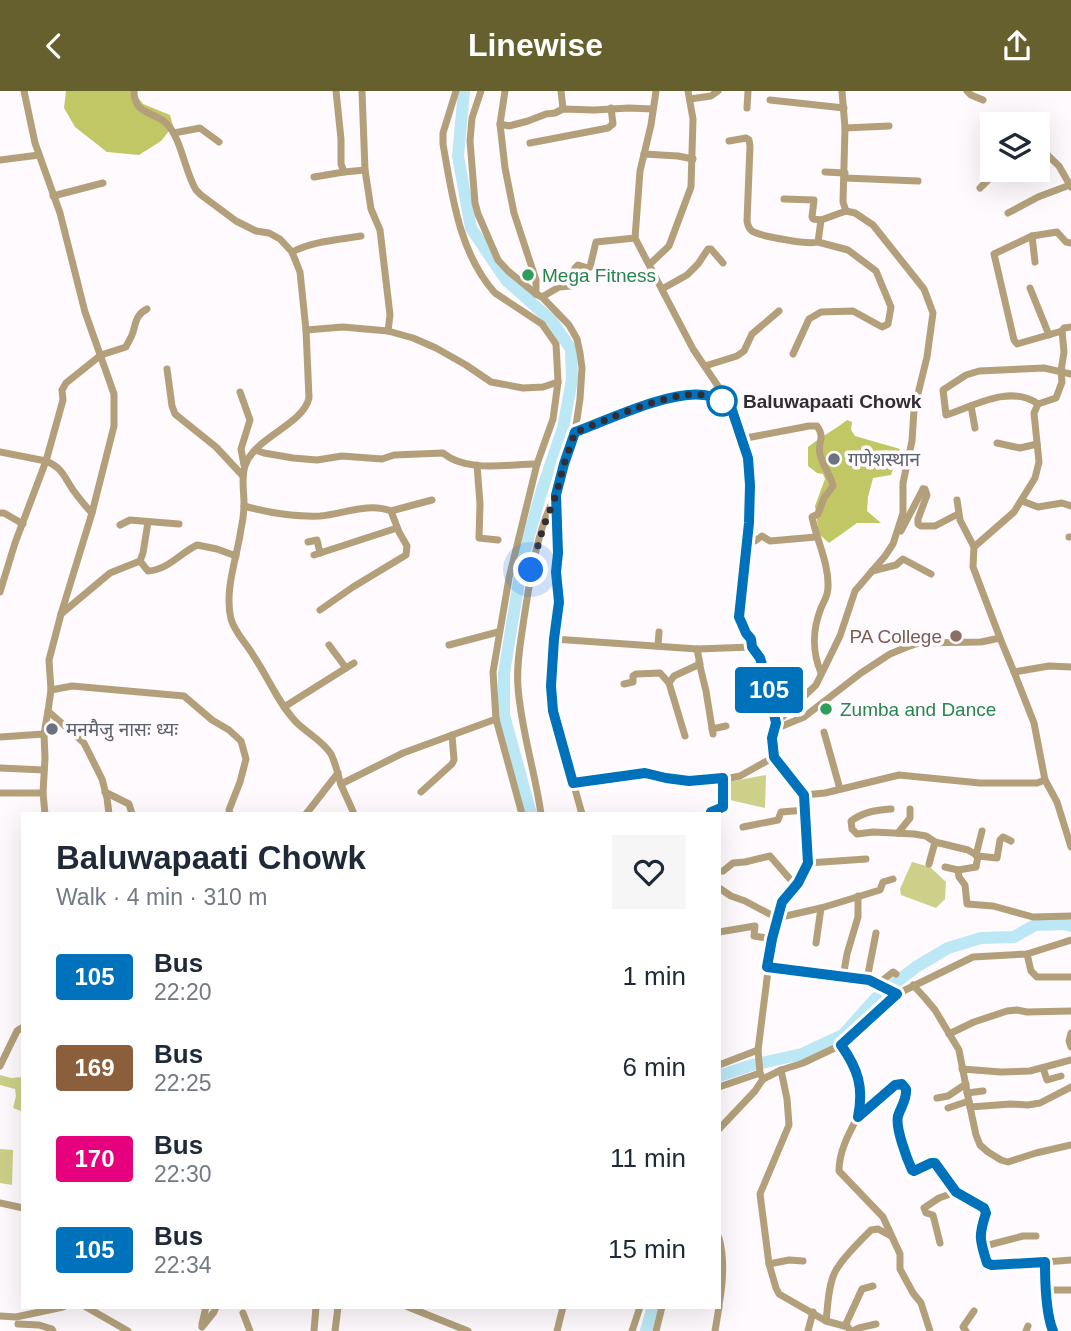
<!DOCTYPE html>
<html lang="en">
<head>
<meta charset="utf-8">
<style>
  :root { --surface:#fff; --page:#f6f6f7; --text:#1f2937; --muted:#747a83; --accent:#65602d }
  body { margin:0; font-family:Arial,"Noto Sans Devanagari",sans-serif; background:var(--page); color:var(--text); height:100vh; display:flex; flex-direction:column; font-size:26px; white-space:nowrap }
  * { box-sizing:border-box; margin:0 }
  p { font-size:23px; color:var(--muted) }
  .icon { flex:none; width:38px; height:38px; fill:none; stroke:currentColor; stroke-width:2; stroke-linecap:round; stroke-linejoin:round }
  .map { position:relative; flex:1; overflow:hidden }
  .sheet { position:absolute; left:21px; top:721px; width:700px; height:497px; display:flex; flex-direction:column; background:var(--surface); border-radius:0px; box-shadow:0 7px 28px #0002 }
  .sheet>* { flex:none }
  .badge { padding:0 14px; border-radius:5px; font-size:24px; line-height:46px }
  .fabs { position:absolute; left:980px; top:21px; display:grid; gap:14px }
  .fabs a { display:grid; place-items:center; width:70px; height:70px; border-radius:0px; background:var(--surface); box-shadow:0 7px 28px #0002; font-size:35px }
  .you { position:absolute; width:35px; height:35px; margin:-18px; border:5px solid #fff; border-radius:50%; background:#1a73e8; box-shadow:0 0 0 10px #1a73e833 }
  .map>.badge { position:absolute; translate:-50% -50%; box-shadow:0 0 0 4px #fff }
  .round { display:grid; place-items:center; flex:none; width:74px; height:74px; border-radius:0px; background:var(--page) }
  .summary { display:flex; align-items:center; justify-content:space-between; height:119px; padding:0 35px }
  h1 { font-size:33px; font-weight:600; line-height:52px }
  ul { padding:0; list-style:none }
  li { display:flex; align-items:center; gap:21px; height:91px; padding:0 35px }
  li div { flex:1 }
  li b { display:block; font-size:26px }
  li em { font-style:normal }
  li .badge { min-width:77px; font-weight:700; text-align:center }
  header { display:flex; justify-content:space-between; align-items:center; height:91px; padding:0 35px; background:var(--accent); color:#fff; font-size:32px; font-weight:600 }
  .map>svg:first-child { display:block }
  .green { fill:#ccd089 }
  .forest { fill:#c2c765 }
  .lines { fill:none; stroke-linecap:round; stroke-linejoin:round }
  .river { stroke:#bce7f5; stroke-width:12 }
  .minor { stroke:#b3a07b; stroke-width:7 }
  .line-casing { stroke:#fff; stroke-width:16 }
  .line { stroke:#0072bc; stroke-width:10 }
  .walk { stroke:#322c33; stroke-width:7; stroke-dasharray:0 12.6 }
  .leisure-dot { fill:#2e9e5b; stroke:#fefafe; stroke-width:2.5 }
  .stop-dot { fill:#fff; stroke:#0072bc; stroke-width:3.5 }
  .worship-dot { fill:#6b7280; stroke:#fefafe; stroke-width:2.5 }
  .education-dot { fill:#8d6e63; stroke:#fefafe; stroke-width:2.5 }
  .labels { text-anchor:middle; stroke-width:7; stroke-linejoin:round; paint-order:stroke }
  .leisure-label { font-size:19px; fill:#27864d; stroke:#fefafe; text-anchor:start }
  .stop-label { font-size:19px; font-weight:bold; fill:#322c33; stroke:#fefafe; text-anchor:start }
  .worship-label { font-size:19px; fill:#5b616d; stroke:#fefafe; text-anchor:start }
  .education-label { font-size:19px; fill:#785e54; stroke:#fefafe; text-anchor:end }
</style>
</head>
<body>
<header><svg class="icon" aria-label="back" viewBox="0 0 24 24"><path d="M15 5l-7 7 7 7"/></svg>Linewise<svg class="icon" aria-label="share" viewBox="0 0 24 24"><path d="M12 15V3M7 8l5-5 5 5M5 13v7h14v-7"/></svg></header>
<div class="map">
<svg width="1071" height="1240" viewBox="0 0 1071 1240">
  <rect width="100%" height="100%" fill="#fefafe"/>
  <g class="green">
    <polygon points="766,684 765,717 730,709 724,704 723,692"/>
    <polygon points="912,771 930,776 946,791 945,808 936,817 901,804 900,798"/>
    <polygon points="0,984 11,987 23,986 23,1021 13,1017 16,1005 15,998 0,994"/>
    <polygon points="0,1058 13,1059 12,1094 0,1092"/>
  </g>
  <g class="forest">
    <polygon points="66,0 133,0 143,13 170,24 173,35 161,50 139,64 107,61 75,36 64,17"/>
    <path d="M 847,329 L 852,331 L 851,339 L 855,345 L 900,358 L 891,384 L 873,387 L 868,406 L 867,420 L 881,432 L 857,432 L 829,452 L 819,443 L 815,415 L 825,388 L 823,383 L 817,382 L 808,375 L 808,356 C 820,346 835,339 847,329 Z"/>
  </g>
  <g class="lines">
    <g class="river">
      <polyline points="464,0 458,65 471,137 506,189 552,230 571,258 572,289 563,337 541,402 523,466 504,582 504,624 531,723"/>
      <polyline points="719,985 752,974 802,963 843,944 876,907 916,876 948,857 981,847 1014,846 1035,834 1064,833 1071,835"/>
      <polyline points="646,1240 653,1216"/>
    </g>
    <g class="minor">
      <polyline points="24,0 35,52 60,122 85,221 114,303 114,335 92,422"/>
      <path d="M 134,0 C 134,25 155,20 167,33 C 181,47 185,81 196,99 L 201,104 L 236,130 L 256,140 L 269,142 L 280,148 L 292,161 L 300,181 L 306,239 L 309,307 C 303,334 254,346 245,375 C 241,387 244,400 244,412 C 244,421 243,430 241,438 C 237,467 224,499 231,528 C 235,542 246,552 253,564 C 268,586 278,612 296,631 C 307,642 323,650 331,663 C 336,673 338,684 341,694 C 345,703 350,713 354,723"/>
      <polyline points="336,0 341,48 341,73 344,81"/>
      <path d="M 456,0 L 443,42 L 443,53 C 452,104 459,162 495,202 L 542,233 L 556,253 L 558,291"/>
      <polyline points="481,0 472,27 470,50 475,112 478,123 498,169 508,180 536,203 542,206 569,234 577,248 580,262 582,277 580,308 575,341 564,373 556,404 557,462 556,481 559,511 554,548 551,595 553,620 582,723"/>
      <polyline points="505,0 500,33 505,77 514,122 536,189 536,203"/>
      <polyline points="561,0 563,18"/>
      <polyline points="656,0 651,34 640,80 635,147 693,258 730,313 748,367 751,416 739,526 746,542 751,548 752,556 760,567 766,587 776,632 772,647 774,666 804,704 808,772 798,792 783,811 772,848 758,959 760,982 763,988 755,1000 719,1038"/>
      <polyline points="967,0 971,4 983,9"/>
      <polyline points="690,8 711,5 718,0"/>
      <polyline points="770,9 844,17"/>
      <polyline points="747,17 748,0"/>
      <polyline points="500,33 509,35 528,30 546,23 555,22 563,18 594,19 629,17 653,18"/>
      <polyline points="845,37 889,35"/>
      <polyline points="174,42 200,37 219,51"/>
      <path d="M 729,50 L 746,47 L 749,49 L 750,55 L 747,130 C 748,134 748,137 752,140 C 760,145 808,154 818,151 L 821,129 L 846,120"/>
      <polyline points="1038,51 1045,45"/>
      <polyline points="530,52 608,37 613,33 611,17"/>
      <polyline points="1038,55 1059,75 1071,96"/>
      <polyline points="644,63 678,65 693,68"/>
      <polyline points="0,69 39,64"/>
      <polyline points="825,81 845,82"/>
      <polyline points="314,86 344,81 365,79"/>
      <polyline points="845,87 918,90"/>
      <polyline points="980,97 998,79"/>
      <polyline points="53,105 103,92"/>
      <polyline points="784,108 814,109 812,126 813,128 821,129"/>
      <polyline points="1008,122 1038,106 1070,94"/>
      <polyline points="1032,145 1035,171"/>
      <path d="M 292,161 C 313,150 338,149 361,145"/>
      <polyline points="650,173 669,155 691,96 693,28 688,0"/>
      <polyline points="1030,197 1049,244"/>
      <polyline points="662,198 687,184 698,173 708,158 711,158 723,172"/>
      <polyline points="542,206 559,196 571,195 575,177 578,174 588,177 590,176 596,151 635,147"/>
      <polyline points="306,239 343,236 388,240 390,224 380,139 371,118 365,79 362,0"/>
      <polyline points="388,240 413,247 436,257 466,274 491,291 523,297 543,296 558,291 553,328 537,373 509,487 493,581 496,628 522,723"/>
      <polyline points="1062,240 1017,253 1014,249 994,163 1032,145 1057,141 1066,151 1071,152"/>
      <polyline points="793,263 809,228 821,221 853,220 882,236 888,233 891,216 876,180 848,159 818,151"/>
      <polyline points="705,275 737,265 744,260 752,243 779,220"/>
      <polyline points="167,278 172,315 175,323 216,356 243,385"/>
      <polyline points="240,301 250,329 241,358 244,374"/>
      <path d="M 1038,313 C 1010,293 974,315 946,324 L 943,299 L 966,284 L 979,280 L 1044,277 L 1071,283"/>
      <polyline points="971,315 975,337"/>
      <path d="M 575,341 C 608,329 670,299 704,304 C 712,305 722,310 730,313"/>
      <path d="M 741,348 L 809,335 L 817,335 C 826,348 817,350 820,363 C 822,374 831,384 833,395 L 824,407 L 818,423 L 812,426 C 817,450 829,473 828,496 C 828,505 824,510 821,517 C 812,540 812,560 821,582"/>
      <polyline points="997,352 1020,357 1037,353"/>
      <path d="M 255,359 L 264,362 L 293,367 L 317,369 L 342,365 L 382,368 L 394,364 L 443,362 C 467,382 507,373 537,373"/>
      <path d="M 0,361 L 46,370 L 63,309 L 62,299 L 66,292 L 101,264 L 126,256 C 126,255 132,245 132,244 C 136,233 135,224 147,218"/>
      <polyline points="477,374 480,413 479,447 498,449"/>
      <polyline points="923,398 925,398 927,404 918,428 918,433 921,435 935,435 958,423"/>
      <polyline points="957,409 960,429 974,456"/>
      <polyline points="1022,410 1038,416 1062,412 1071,415"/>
      <path d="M 244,415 C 270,422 294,426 320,425 C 343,423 369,411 391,420 L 399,441 L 407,455 L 406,464 L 353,496 L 320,519"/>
      <polyline points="391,420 432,409"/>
      <polyline points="0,422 4,422 23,433"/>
      <path d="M 148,431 L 143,462 L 140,470 L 148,480 C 168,479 180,462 197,454 L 217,458 L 236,465"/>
      <polyline points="120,434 130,429 179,433"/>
      <polyline points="901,440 923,398"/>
      <polyline points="1069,446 1071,446"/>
      <polyline points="748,449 755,450 762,445 770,450 816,446"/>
      <polyline points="308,451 317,449 320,462"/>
      <polyline points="314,464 397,437"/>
      <polyline points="872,480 896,474 903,468 931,483"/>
      <path d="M 0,501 L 15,452 L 46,370 C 63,377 64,386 73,399 C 79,407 85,415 92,422 L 61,523 L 49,569 L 51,599 L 48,620 L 84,652 L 102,688 L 107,707 L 109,723"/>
      <polyline points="61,523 110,482 140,470"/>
      <polyline points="1000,547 973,476 974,456 1014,421 1035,387 1039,371 1034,322 1038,313 1056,307 1062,291 1061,280 1064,261 1062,240 1064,237 1071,236"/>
      <polyline points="554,548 697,558 752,556"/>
      <polyline points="329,554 346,577"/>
      <polyline points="449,554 498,541"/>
      <polyline points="658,555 659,541"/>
      <polyline points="699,571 706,600 713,643"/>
      <polyline points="1014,581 1034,632 1045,689 1057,711 1071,756"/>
      <polyline points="624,593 633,591 633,585 636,583 660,582 669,592"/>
      <polyline points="51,599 72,595 184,605 212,629 229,639 241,650 246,668 240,691 229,719 230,723"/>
      <polyline points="284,616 354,572"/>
      <polyline points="776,632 816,594 840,545 855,500 885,465 893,453 903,422 903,392 912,350 914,319 927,266 933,222 924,198 873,134 855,122 846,120 843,111 845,37 842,0"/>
      <polyline points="712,638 726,635"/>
      <polyline points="775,638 804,626 861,582 890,563 907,556 919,552 981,551 1000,547 1014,581 1049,575 1071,576"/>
      <polyline points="824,641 840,698"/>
      <polyline points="685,645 669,592 674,585 700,573 697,558"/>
      <polyline points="0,646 44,643"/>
      <polyline points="0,677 44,679"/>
      <polyline points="573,692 645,682 666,687 689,690 725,688 740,685 774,666"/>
      <polyline points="341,693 403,662 496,628"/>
      <polyline points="105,701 129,713 132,723"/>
      <polyline points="421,701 452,673 454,669 452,644"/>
      <polyline points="0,702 43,702"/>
      <polyline points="804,704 825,702 899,684 980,692 1037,692 1045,689"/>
      <path d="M 891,718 C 876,719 863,721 851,730 L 852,738 L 857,743 L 873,741 L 914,743 L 926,745 L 935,751 L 968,759 L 978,765 L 997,767 L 1000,749 L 1003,746 L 1011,750"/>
      <polyline points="45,723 43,702 45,667 44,643 48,620"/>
      <polyline points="306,723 338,682"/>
      <path d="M 541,723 C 535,680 521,639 518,596 C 516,573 521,550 524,527 C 530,490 536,442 554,408"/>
      <polyline points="712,723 711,721 723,716 723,687"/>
      <polyline points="743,736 778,729 781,721 805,719"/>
      <polyline points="898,742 910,727 910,718"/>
      <polyline points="976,764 982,740"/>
      <polyline points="808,772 866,768"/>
      <polyline points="929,773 935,751"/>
      <polyline points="945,776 958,779 959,786 965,794 967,813 993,815 1033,826 1071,825"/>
      <polyline points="958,779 976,776 978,765"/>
      <polyline points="723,780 733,772 745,771 770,765 796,795"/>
      <polyline points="719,797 731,805 745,810 777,827 821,817 880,799 883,791 893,788"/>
      <polyline points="719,841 755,835 754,845 772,848"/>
      <polyline points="816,852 821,817"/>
      <polyline points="1027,863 1031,880 1037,886 1071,886"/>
      <polyline points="767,876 869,889 897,903"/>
      <polyline points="843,886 847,863 858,826 858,805"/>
      <polyline points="869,889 868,883 876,842"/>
      <polyline points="878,893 893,881 896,883"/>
      <polyline points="913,894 925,907 935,919 959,959 970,1016 976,1044 980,1054 988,1061 1001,1069 1008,1071 1036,1062 1071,1054"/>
      <polyline points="1071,942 1069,950 1071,956"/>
      <polyline points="949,943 974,931 1007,920 1017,919 1027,921 1071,920"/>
      <path d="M 841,954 C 845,960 851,966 854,973 C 861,989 865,1011 857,1027 C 848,1044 839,1061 839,1080 L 883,1126 L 900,1163 L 900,1178 L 913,1202 L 921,1212 L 930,1240"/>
      <polyline points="719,974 758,959"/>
      <polyline points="0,975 17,940 23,936"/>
      <polyline points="1043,977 1047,989 1061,985"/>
      <polyline points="962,978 1001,981 1030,980 1071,969"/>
      <polyline points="781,979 787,1008 789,1034 760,1103 769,1173 776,1197 779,1203 826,1230 848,1236 850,1240"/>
      <polyline points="763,988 781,979 803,972 841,954 897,903 973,866 1027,863 1071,849"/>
      <polyline points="719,996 760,982"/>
      <polyline points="967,1002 983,1000"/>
      <polyline points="937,1007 948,1005 966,993"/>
      <polyline points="970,1016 1011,1013 1028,1014 1040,1012 1071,996"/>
      <polyline points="948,1017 969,1010"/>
      <path d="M 858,1026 L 895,994 L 902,993 L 906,998 C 907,1009 901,1015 898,1025 C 895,1036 907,1068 912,1079 L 914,1080 L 931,1072 L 935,1072 L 956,1101 L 984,1117 L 986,1122 C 978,1146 980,1149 987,1172 L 1002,1174 L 1021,1171 L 1045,1171"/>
      <polyline points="0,1112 23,1117"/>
      <path d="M 719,1147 C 725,1169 723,1192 719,1214"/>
      <polyline points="940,1152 933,1124 926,1122 924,1117 939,1107 956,1101"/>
      <polyline points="981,1156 1023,1145 1036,1145"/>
      <polyline points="769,1173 789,1169 803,1170"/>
      <polyline points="1047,1199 1071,1199"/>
      <polyline points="86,1216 128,1240"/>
      <polyline points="408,1216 468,1240"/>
      <polyline points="243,1222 250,1240"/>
      <polyline points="0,1225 16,1226 63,1216"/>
      <path d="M 826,1230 C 828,1214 828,1195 835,1181 C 842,1167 860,1150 871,1139 L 878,1138 L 891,1145"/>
      <polyline points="18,1233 39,1234 52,1238 53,1240"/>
      <polyline points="202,1233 206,1216"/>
      <polyline points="845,1235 862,1198 873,1195"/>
      <polyline points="202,1236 214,1221 216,1216"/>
      <polyline points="314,1240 316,1216"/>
      <polyline points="335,1240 338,1216"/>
      <polyline points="557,1240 563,1216"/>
      <polyline points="632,1240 640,1216"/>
      <polyline points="656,1240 662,1216"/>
      <polyline points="715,1240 719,1216"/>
      <polyline points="808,1240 813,1221"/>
      <polyline points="853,1240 859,1237 876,1233"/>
      <polyline points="966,1240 963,1236 974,1220"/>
      <polyline points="1026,1240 1028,1235"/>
      <path d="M 1053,1240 C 1046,1224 1045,1189 1045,1171 L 1071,1169"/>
    </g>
  </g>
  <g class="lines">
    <defs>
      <path id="line" d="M 712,723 L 711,721 L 723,716 L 723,687 L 689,690 L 666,687 L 645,682 L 573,692 L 553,620 L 551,595 L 554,548 L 559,511 L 556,481 L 558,462 L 556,404 L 564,373 L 575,341 C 608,329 670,299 704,304 C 712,305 722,310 730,313 L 748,367 L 750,394 L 749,432 L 739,526 L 746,542 L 751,548 L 752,556 L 760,567 L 766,587 L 776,632 L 772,647 L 774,666 L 804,704 L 808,772 L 798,792 L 782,811 L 772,848 L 767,876 L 869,889 L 897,903 L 841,954 C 858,978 864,996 858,1026 L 895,994 L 902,993 L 906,998 C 907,1009 901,1015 898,1025 C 895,1036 907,1068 912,1079 L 914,1080 L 931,1072 L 935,1072 L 956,1101 L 984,1117 L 986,1122 C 978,1146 980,1149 987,1172 L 992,1174 L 1045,1171 C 1045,1189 1046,1223 1053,1240"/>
    </defs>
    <use href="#line" class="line-casing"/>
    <use href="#line" class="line"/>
    <path class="walk" d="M 531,479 L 543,437 L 556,404 L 564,373 L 575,341 C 608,329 670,299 704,304 C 712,305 722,310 730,313 L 722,310"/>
  </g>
  <g class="leisure-dot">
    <circle cx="528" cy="184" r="7"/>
    <circle cx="826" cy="618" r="7"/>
  </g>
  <circle class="stop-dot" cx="722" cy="310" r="14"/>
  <g class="worship-dot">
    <circle cx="834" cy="368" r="7"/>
    <circle cx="52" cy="638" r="7"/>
  </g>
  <circle class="education-dot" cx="956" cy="545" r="7"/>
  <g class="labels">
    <g class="leisure-label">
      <text x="542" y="191">Mega Fitness</text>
      <text x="840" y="625">Zumba and Dance</text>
    </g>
    <g class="stop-label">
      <text x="743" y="317">Baluwapaati Chowk</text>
    </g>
    <g class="worship-label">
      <text x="848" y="375">गणेशस्थान</text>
      <text x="66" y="645">मनमैजु नासः ध्यः</text>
    </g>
    <g class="education-label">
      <text x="942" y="552">PA College</text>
    </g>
  </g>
</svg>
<div class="fabs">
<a><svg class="icon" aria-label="layers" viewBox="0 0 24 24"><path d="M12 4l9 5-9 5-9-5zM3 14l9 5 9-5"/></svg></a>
</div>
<div class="you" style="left:531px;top:479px"></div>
<b class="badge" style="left:769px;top:599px;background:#0072bc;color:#fff">105</b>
<section class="sheet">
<div class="summary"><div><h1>Baluwapaati Chowk</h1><p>Walk · 4 min · 310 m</p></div><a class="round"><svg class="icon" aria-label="heart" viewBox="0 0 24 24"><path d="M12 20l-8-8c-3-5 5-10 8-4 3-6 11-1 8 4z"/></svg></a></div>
<ul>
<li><span class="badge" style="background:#0072bc;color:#fff">105</span><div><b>Bus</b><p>22:20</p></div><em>1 min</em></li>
<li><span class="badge" style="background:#8b5e3c;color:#fff">169</span><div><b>Bus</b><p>22:25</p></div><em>6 min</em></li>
<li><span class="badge" style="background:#e6007e;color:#fff">170</span><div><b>Bus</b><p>22:30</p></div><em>11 min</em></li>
<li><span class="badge" style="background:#0072bc;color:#fff">105</span><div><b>Bus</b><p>22:34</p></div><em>15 min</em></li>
</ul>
</section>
</div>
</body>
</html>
